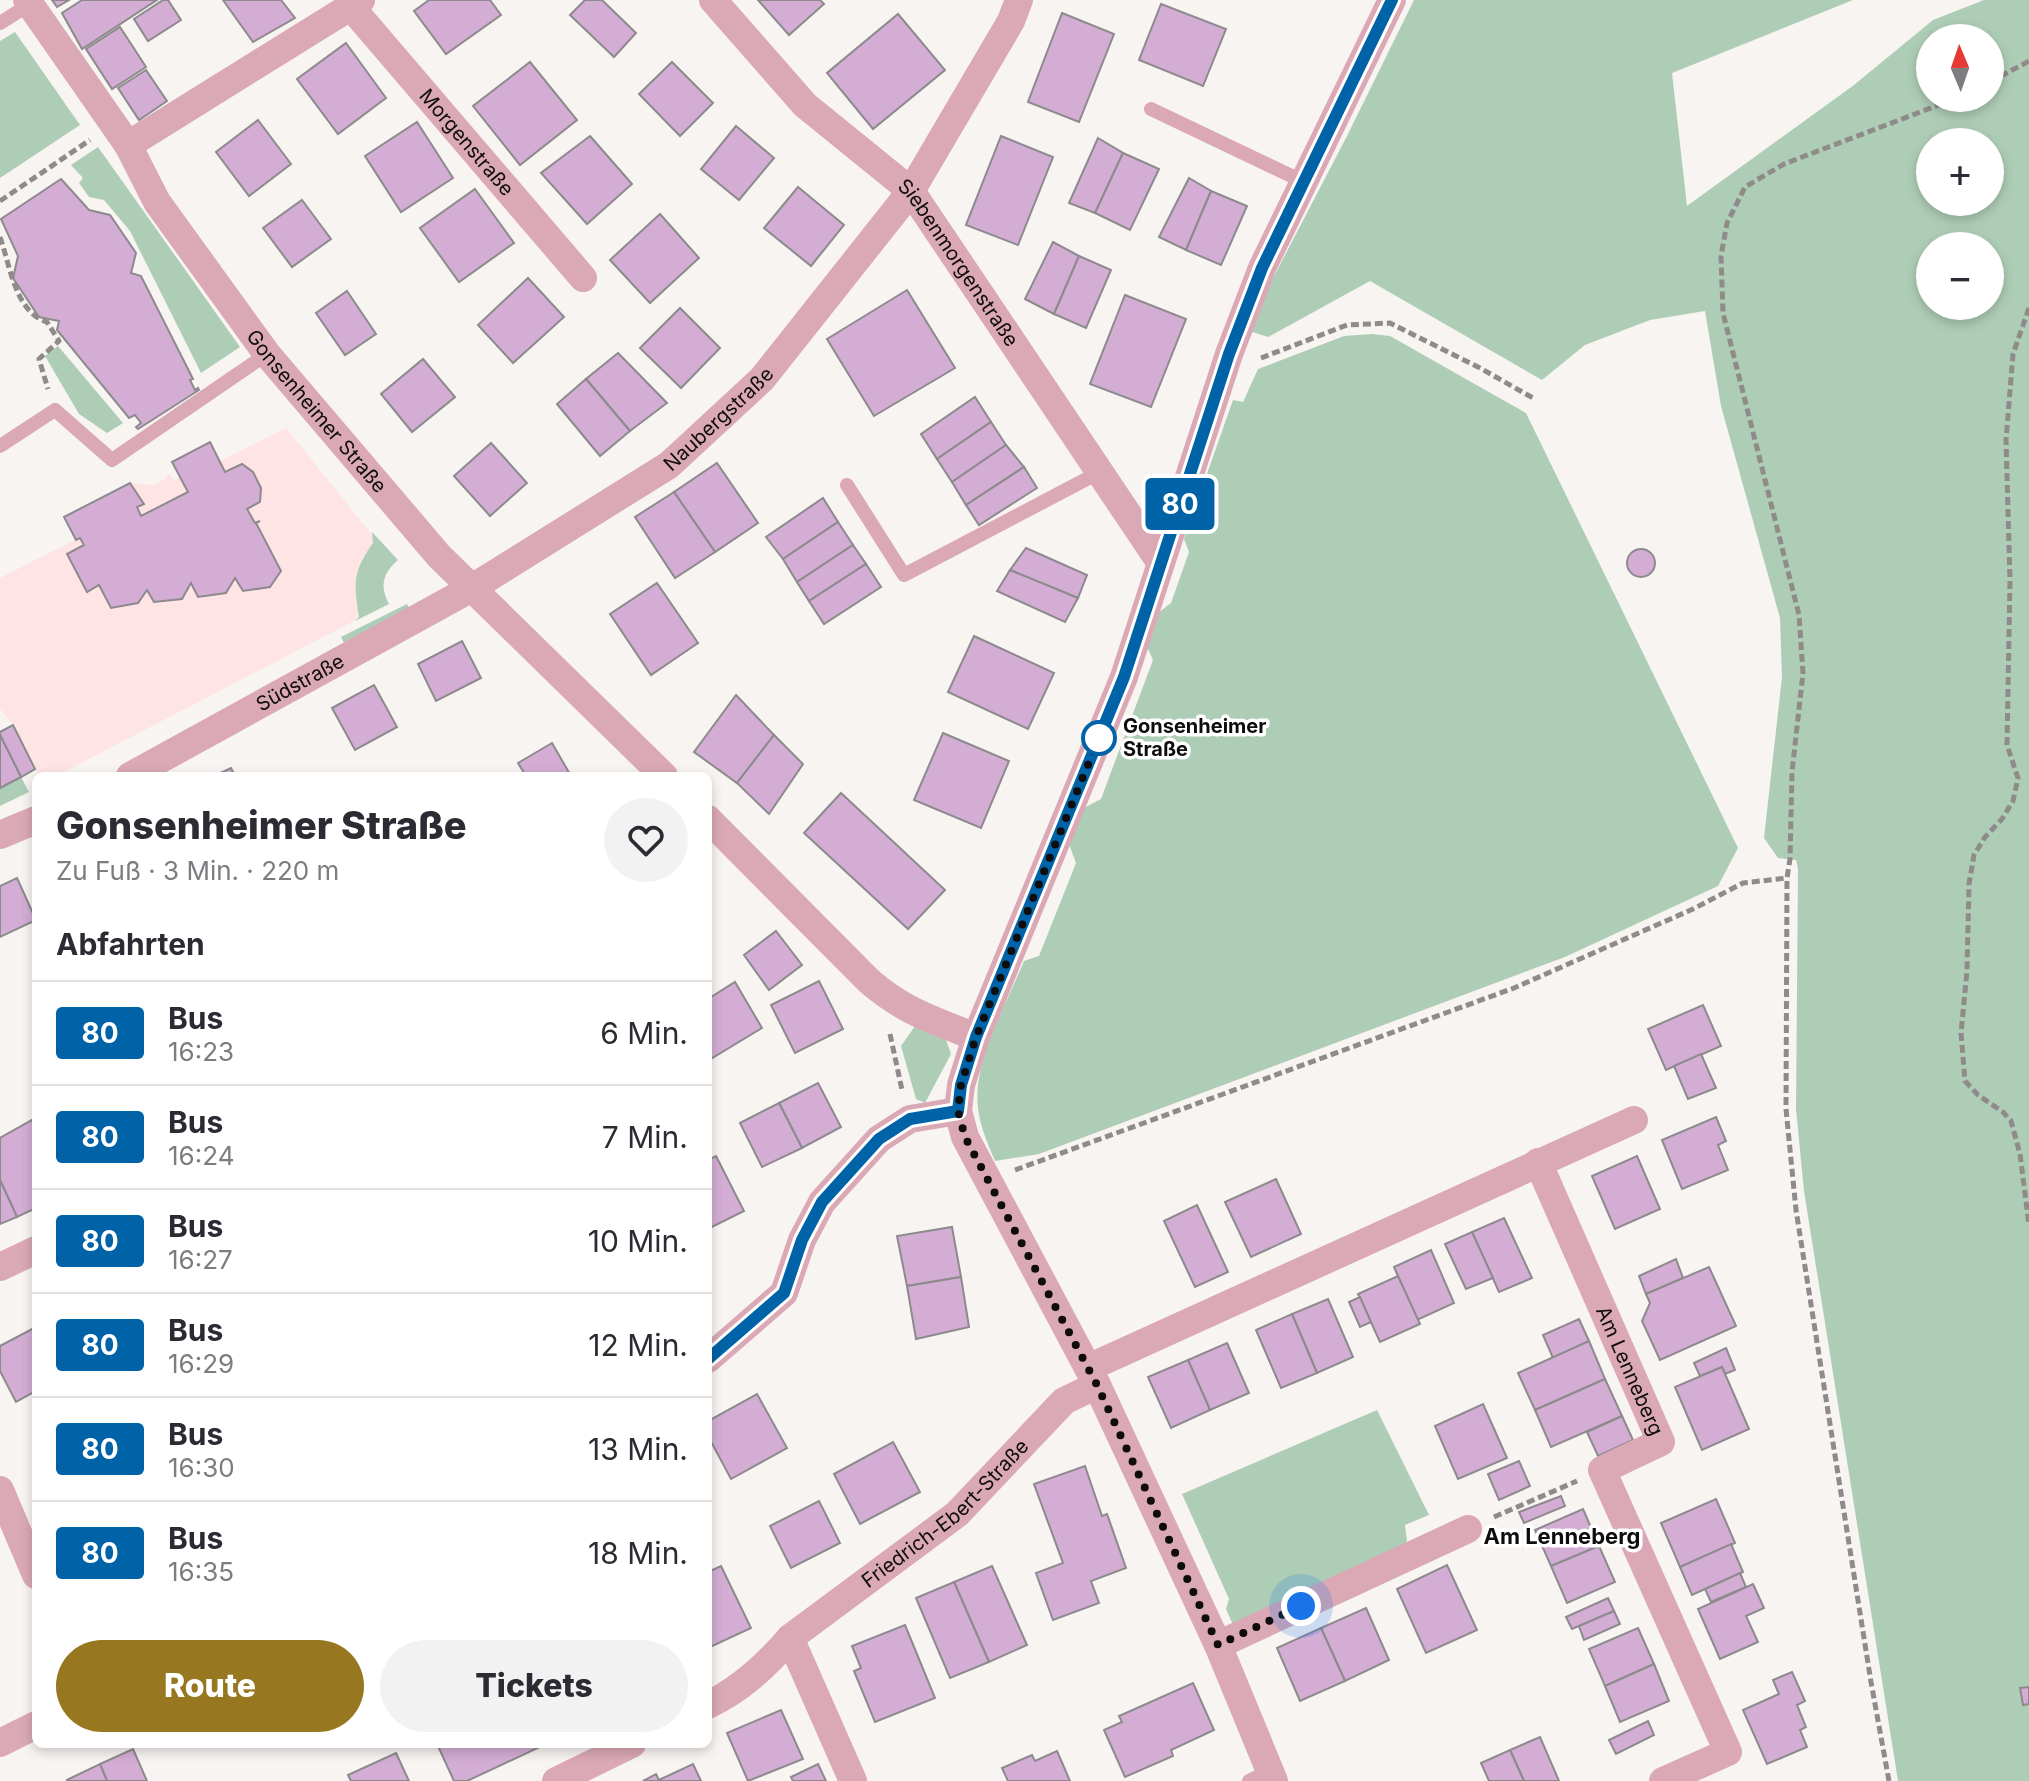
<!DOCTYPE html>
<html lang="de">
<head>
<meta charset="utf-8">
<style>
  :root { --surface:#fff; --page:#f2f2f3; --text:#2b2b33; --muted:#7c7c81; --line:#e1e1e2; --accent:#977820 }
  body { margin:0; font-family:Inter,sans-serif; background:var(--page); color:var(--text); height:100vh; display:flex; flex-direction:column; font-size:30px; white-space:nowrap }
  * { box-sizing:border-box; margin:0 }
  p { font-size:26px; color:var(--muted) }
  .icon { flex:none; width:44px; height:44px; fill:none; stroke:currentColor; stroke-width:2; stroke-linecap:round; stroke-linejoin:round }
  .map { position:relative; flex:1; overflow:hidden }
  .side { position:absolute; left:32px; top:772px; width:680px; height:976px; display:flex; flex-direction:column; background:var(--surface); border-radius:12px; box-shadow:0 4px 12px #0003 }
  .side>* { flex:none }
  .badge { padding:0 16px; border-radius:6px; font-size:28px; line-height:52px }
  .needle { width:52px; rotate:358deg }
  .buttons { position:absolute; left:1916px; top:24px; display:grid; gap:16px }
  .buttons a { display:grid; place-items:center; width:88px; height:88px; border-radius:50%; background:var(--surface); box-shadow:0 4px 12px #0003; font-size:40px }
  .you { position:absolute; width:40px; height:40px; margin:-20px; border:6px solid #fff; border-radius:50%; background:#1a73e8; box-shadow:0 0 0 12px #1a73e833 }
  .map>.badge { position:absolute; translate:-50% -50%; box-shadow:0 0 0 4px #fff }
  h2 { padding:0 24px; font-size:30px; line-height:72px }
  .round { display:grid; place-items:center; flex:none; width:84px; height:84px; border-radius:42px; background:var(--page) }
  .head { display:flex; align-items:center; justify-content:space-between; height:136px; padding:0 24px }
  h1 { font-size:38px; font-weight:800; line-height:60px }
  .cta { display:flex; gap:16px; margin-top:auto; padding:16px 24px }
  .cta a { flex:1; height:92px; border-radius:48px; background:var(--accent); color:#fff; font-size:32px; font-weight:800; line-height:92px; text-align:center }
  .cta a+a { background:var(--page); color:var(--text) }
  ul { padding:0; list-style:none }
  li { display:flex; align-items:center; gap:24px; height:104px; padding:0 24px; border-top:2px solid var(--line) }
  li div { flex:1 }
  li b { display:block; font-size:30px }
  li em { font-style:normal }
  li .badge { min-width:88px; font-weight:700; text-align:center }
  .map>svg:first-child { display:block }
  .education { fill:#ffe4e5 }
  .green { fill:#aecdb6; fill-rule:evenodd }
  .building { fill:#d4add5; stroke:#8d8a8d; stroke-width:2 }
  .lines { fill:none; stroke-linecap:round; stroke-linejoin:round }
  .path { stroke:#8e8b8a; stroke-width:5; stroke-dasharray:8 4; stroke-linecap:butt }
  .service { stroke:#daa9b5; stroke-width:14 }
  .minor { stroke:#daa9b5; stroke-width:28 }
  .line-casing { stroke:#fff; stroke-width:18 }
  .line { stroke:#0062a7; stroke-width:12 }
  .walk { stroke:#0e0c0c; stroke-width:8; stroke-dasharray:0 14.4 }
  .stop-dot { fill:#fff; stroke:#0062a7; stroke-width:4 }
  .labels { text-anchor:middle; stroke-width:7; stroke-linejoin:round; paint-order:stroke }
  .street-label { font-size:20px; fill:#0e0c0c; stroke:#fff }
  .stop-label { font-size:20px; font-weight:bold; fill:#0e0c0c; stroke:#fff; text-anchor:start }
  .neighbourhood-label { font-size:22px; font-weight:bold; fill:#0e0c0c; stroke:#fff }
</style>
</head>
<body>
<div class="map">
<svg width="2029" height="1781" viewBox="0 0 2029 1781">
  <rect width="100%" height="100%" fill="#f8f4f2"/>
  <polygon class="education" points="286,428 373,536 373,544 362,558 358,619 56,776 39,776 13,725 0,709 0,578 75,540 64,517 130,483 154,485 165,479 168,474 175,480 180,478 172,462 210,442 220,461"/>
  <g class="green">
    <path d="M 1414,0 L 1853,0 L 1672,73 L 1687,206 L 1854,85 L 1933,20 L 1984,0 L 2029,0 L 2029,1781 L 1898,1781 L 1804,1191 L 1796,1109 L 1798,869 L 1796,860 L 1778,858 L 1764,838 L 1782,677 L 1780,618 L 1721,406 L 1705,311 L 1650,320 L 1585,345 L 1542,380 L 1370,281 L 1268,337 L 1246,330 L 1347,136 ZM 1930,38 L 1990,38 L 1990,98 L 1930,98 ZM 1930,142 L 1990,142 L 1990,202 L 1930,202 ZM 1930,246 L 1990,246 L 1990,306 L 1930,306 Z"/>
    <polygon points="15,32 80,125 0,178 0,41"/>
    <polygon points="98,147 240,347 201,373 130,231 104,200 89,197 79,183 83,178 71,165"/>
    <path d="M 1372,334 L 1390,336 L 1526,413 L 1738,848 L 1718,886 L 1565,957 L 1039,1154 L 995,1161 C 988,1144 980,1127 978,1108 C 972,1062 1007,1003 1024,961 L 1039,956 L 1076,863 L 1067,839 L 1076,812 L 1101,799 L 1153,660 L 1145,642 L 1150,619 L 1171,603 L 1189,552 L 1184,539 L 1233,400 L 1243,402 L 1258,369 L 1344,336 Z"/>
    <polygon points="58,346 123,423 107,433 79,414 45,356"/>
    <path d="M 372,532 L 398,560 C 382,574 380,586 389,604 L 355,621 L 359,617 C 354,584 352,572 373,543 Z"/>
    <polygon points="407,604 411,612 345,645 341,637"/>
    <polygon points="21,777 29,792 0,806 0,788"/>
    <polygon points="917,1023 946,1040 951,1054 925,1103 916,1099 901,1046"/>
    <polygon points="1377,1410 1429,1515 1405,1525 1407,1541 1400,1549 1233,1625 1226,1609 1229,1599 1182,1494"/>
  </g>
  <g class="building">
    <polygon points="52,0 69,0 57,7"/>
    <polygon points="82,0 157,0 82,49 62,13"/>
    <polygon points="163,0 168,0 181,20 148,41 134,19"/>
    <polygon points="223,0 281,0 295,18 253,42"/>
    <polygon points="429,0 490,0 501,15 446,54 414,11"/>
    <polygon points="585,0 602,0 636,33 614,57 570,15"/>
    <polygon points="758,0 820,0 824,4 789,35"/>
    <polygon points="1161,4 1226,29 1203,86 1139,60"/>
    <polygon points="1062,13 1114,34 1079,122 1028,102"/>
    <polygon points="898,14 945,70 873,129 827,73"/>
    <polygon points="120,27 146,67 112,89 86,49"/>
    <polygon points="346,43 386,98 338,134 297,79"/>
    <polygon points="530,62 577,120 520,165 473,106"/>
    <polygon points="672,62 713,103 680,136 639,94"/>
    <polygon points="146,70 167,101 139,120 118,88"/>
    <polygon points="258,120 291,164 249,196 216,152"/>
    <polygon points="417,122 453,178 401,212 365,156"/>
    <polygon points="736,126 774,158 739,200 701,169"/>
    <polygon points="590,136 632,184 587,224 541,173"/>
    <polygon points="1001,136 1053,157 1018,245 966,225"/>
    <polygon points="1098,138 1123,153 1095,213 1069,203"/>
    <polygon points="1123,153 1159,169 1130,230 1095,213"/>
    <polygon points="1189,178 1211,191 1186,250 1159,237"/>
    <polygon points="61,179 89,210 110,215 136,253 131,273 141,276 193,379 190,380 195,390 198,388 199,390 138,429 136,427 141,423 135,415 129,418 57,330 59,321 39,317 13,278 18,256 1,219"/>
    <polygon points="798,187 844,225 811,266 764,228"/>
    <polygon points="475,189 514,243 459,282 420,228"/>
    <polygon points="1211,191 1247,206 1221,265 1186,250"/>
    <polygon points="302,200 331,239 292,267 263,228"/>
    <polygon points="660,214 699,258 650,303 610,260"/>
    <polygon points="1053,242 1079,256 1054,314 1025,299"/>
    <polygon points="1079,256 1111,270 1086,328 1054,314"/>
    <polygon points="528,278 564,317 513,363 478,325"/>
    <polygon points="907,290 955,368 874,416 827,339"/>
    <polygon points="347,291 376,334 345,355 316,313"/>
    <polygon points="1125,295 1186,319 1151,407 1090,384"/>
    <polygon points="680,308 720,348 681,388 640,348"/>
    <polygon points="618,353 667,403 630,431 586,379"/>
    <polygon points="423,359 455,397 412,432 381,394"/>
    <polygon points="586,379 630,431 600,456 557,404"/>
    <polygon points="975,397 991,422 937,459 921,434"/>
    <polygon points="991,422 1006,445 952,482 937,459"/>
    <polygon points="210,442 225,472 242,464 253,472 261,488 260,502 247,509 255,523 260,521 256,523 281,571 270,587 243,591 235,578 226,593 198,597 191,583 182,599 154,602 147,590 138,603 111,608 99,585 87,592 67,554 84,545 80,538 76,540 64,517 130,483 144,504 137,507 141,516 188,492 172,462"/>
    <polygon points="491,443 527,483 490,516 454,476"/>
    <polygon points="1006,445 1024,467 966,505 952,482"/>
    <polygon points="717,463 758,523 715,552 674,492"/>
    <polygon points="1024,467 1037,488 979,525 966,505"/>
    <polygon points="674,492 715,552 675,578 635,517"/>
    <polygon points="823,498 838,522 783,559 766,537"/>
    <polygon points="838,522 853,545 797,582 783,559"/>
    <polygon points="853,545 866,564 809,601 797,582"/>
    <polygon points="1026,548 1087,575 1078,598 1010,570"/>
    <circle cx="1641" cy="563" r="14"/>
    <polygon points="866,564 881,587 824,624 809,601"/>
    <polygon points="1010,570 1078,598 1065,622 997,591"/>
    <polygon points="657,583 698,643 651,675 610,614"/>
    <polygon points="974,636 1054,673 1028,729 948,692"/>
    <polygon points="462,641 481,678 436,701 418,664"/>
    <polygon points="374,685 397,727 355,750 332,708"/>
    <polygon points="736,695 774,735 737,783 694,752"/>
    <polygon points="13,725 35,769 21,777 0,735 0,732"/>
    <polygon points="943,733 1009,761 981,828 914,800"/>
    <polygon points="0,735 21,777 0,788"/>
    <polygon points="774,735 803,764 769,814 737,783"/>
    <polygon points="552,743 571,776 526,776 518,763"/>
    <polygon points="231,768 235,776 214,776"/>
    <polygon points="841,793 945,890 908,929 804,833"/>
    <polygon points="17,878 36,920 0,937 0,886"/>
    <polygon points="776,931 802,965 769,990 744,955"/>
    <polygon points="819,981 843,1029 795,1053 771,1005"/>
    <polygon points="735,982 762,1028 709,1060 708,999"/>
    <polygon points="1703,1005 1721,1046 1666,1070 1648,1029"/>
    <polygon points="1701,1054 1716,1088 1688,1099 1674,1066"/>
    <polygon points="818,1083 841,1127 802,1148 779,1103"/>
    <polygon points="779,1103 802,1148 762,1167 740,1123"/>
    <polygon points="1716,1117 1726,1141 1718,1145 1728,1170 1682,1189 1662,1140"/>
    <polygon points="32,1120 36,1129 36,1208 17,1217 0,1180 0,1138"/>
    <polygon points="716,1156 744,1211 708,1229 708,1160"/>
    <polygon points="1637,1156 1660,1209 1615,1229 1592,1176"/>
    <polygon points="1276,1179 1301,1234 1251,1257 1225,1202"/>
    <polygon points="0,1180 17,1217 0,1224"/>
    <polygon points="1197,1205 1228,1272 1195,1287 1164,1221"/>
    <polygon points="1504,1218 1532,1278 1499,1292 1472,1232"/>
    <polygon points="952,1227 961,1277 907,1286 897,1236"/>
    <polygon points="1472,1232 1493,1278 1466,1289 1445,1244"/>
    <polygon points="1431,1250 1454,1303 1417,1320 1394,1267"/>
    <polygon points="1676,1259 1683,1278 1646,1294 1639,1276"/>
    <polygon points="1709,1267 1736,1326 1660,1360 1642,1321 1650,1303 1646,1294"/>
    <polygon points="1398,1276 1420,1324 1380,1342 1358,1294"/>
    <polygon points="961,1277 969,1327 916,1339 907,1286"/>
    <polygon points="1360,1297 1371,1322 1360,1327 1349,1302"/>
    <polygon points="1328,1299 1353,1357 1317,1373 1292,1314"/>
    <polygon points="1292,1314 1317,1373 1281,1388 1256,1330"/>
    <polygon points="1579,1319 1589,1341 1553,1358 1543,1335"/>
    <polygon points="36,1327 36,1391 16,1402 0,1371 0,1346"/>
    <polygon points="1589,1341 1605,1379 1535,1410 1518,1373"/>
    <polygon points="1227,1343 1249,1393 1210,1410 1188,1360"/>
    <polygon points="1726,1348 1735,1370 1725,1374 1722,1367 1700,1376 1694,1363"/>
    <polygon points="1188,1360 1210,1410 1171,1428 1148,1377"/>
    <polygon points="1722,1367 1749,1429 1702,1450 1675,1387"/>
    <polygon points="1605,1379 1622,1416 1551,1447 1535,1410"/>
    <polygon points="757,1394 787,1448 731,1479 708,1436 708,1421"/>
    <polygon points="1483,1404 1507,1458 1458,1479 1435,1426"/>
    <polygon points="1622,1416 1633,1440 1598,1456 1587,1432"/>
    <polygon points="893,1442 920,1492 860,1524 834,1474"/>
    <polygon points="1519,1461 1530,1486 1499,1500 1488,1474"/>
    <polygon points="1085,1466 1102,1516 1107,1514 1126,1568 1091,1581 1099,1603 1053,1620 1036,1573 1063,1563 1034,1484"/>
    <polygon points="1561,1496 1565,1506 1524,1523 1519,1512"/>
    <polygon points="1716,1499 1735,1543 1680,1567 1661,1523"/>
    <polygon points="819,1501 840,1543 791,1568 770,1526"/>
    <polygon points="1583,1509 1599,1546 1551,1566 1535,1530"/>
    <polygon points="1731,1544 1743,1572 1692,1595 1680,1567"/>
    <polygon points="1599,1546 1615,1582 1567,1603 1551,1566"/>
    <polygon points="1447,1565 1477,1630 1426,1653 1397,1589"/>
    <polygon points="721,1566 751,1628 708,1648 708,1572"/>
    <polygon points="992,1566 1027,1645 989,1662 954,1582"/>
    <polygon points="1740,1573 1746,1587 1711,1602 1705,1589"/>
    <polygon points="954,1582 989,1662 950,1678 916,1598"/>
    <polygon points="1753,1584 1764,1608 1746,1616 1758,1642 1720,1659 1698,1609"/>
    <polygon points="1608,1598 1614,1611 1572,1629 1566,1617"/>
    <polygon points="1366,1608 1389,1660 1345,1681 1321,1628"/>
    <polygon points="1614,1611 1620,1624 1584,1640 1579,1626"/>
    <polygon points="905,1625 935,1698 875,1722 854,1671 861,1668 852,1646"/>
    <polygon points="1321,1628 1345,1681 1300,1701 1277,1648"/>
    <polygon points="1638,1628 1654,1664 1605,1686 1589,1649"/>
    <polygon points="1654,1664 1669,1701 1620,1722 1605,1686"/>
    <polygon points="1792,1672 1805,1701 1797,1705 1806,1727 1800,1730 1807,1747 1767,1764 1743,1710 1779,1694 1773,1680"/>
    <polygon points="1193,1683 1214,1730 1171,1750 1173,1756 1125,1777 1104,1730 1122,1722 1119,1716"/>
    <polygon points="2029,1687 2029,1704 2023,1705 2020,1688"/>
    <polygon points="781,1710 803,1759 748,1781 727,1733"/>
    <polygon points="1648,1721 1654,1735 1616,1754 1609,1740"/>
    <polygon points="1540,1737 1559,1781 1524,1781 1510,1750"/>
    <polygon points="437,1744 543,1744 544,1745 467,1781 454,1781"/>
    <polygon points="133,1749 147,1781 107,1781 100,1764"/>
    <polygon points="1510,1750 1524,1781 1489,1781 1481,1763"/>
    <polygon points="1057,1751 1070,1781 1008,1781 1002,1768 1032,1755 1035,1761"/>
    <polygon points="396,1753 409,1781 351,1781 348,1775"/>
    <polygon points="100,1764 107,1781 67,1781 67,1780"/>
    <polygon points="693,1764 701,1781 643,1781 656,1774 659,1780"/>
    <polygon points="818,1764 826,1781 793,1781 791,1777"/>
  </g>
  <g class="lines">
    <g class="path">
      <polyline points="1990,82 2029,61"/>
      <polyline points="0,201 90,140"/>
      <path d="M 0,237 C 10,265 15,312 47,322 L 59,341 L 39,359 L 48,389"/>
      <polyline points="2029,308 2013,354 2006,440 2010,580 2007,745 2018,778 2013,801 2002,819 1985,837 1974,855 1969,884 1967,971 1961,1033 1965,1081 1978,1095 2003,1112 2011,1121 2020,1154 2029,1225"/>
      <polyline points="1261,358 1347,325 1390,323 1480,368 1533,398"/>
      <polyline points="890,1034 902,1090"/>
      <polyline points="1015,1170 1514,988 1693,909 1743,883 1787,878"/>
      <polyline points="1494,1517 1577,1481"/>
      <polyline points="1889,1781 1871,1682 1796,1210 1786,1109 1787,878 1790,859 1792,772 1803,673 1799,615 1723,313 1721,256 1727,223 1745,187 1784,164 1957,98"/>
    </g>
    <g class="service">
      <polyline points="0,23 30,4"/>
      <polyline points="1151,109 1302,181"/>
      <polyline points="0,446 55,410 112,460 267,354"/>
      <polyline points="847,485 904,575 1100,472"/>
      <polyline points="1249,1781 1269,1771"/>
    </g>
    <g class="minor">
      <path id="s1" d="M 27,0 L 128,145 L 157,202 L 267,354 L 439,556 L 664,776"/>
      <path id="s2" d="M 713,0 L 805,105 L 911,191 L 1160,562"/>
      <path id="s3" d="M 351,7 L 583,278"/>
      <polyline points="128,145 361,0"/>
      <path id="s4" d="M 130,776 L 472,588 L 669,465 L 762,379 L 911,191 L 1011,21 L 1019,0"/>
      <path d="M 708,819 L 869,981 C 905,1012 933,1020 976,1037"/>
      <polyline points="0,835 36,820"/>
      <path id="s5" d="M 1538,1162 L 1661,1442 L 1602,1470 L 1728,1752 L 1663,1781"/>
      <polyline points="0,1267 36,1250"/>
      <polyline points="708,1359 784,1293 802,1240 822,1202 879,1139 910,1119 958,1111"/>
      <polyline points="1088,1368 1634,1120"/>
      <polyline points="0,1490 36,1575"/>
      <polyline points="790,1638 853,1781"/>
      <polyline points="1218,1645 1468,1529"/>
      <path id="s6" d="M 708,1705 C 741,1689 766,1666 790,1638 L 957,1514 L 1064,1401 L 1097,1385"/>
      <polyline points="0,1743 36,1725"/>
      <polyline points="556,1781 632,1744"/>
      <polyline points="1274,1781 1218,1645 1097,1385 965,1137 958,1111 961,1085 976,1037 1124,677 1229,354 1262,268 1392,0"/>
    </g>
  </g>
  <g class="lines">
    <defs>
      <polyline id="line" points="708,1359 784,1293 802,1240 822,1202 879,1139 910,1119 958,1111 961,1085 976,1037 1124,677 1229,354 1262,268 1392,0"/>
    </defs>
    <use href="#line" class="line-casing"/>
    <use href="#line" class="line"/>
    <polyline class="walk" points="1099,738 976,1037 961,1085 958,1111 965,1137 1097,1385 1218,1645 1301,1606"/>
  </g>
  <circle class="stop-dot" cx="1099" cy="738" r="16"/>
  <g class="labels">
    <g class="street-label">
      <text dy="7" stroke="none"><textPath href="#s3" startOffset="178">Morgenstraße</textPath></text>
      <text dy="7" stroke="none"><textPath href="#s2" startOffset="362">Siebenmorgenstraße</textPath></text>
      <text dy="7" stroke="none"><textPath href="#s1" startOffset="504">Gonsenheimer Straße</textPath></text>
      <text dy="7" stroke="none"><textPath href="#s4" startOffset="690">Naubergstraße</textPath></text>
      <text dy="7" stroke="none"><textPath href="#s4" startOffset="194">Südstraße</textPath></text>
      <text dy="7" stroke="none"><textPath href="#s5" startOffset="228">Am Lenneberg</textPath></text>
      <text dy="7" stroke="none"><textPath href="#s6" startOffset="306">Friedrich-Ebert-Straße</textPath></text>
    </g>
    <g class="stop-label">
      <text x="1123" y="733">Gonsenheimer<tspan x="1123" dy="23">Straße</tspan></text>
    </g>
    <g class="neighbourhood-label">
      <text x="1562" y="1544">Am Lenneberg</text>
    </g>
  </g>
</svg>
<div class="buttons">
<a><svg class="needle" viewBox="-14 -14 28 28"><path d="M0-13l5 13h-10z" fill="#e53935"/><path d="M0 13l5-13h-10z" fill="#7c7c81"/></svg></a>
<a>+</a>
<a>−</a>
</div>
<div class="you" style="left:1301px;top:1606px"></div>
<b class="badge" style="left:1180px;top:504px;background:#0062a7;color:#fff">80</b>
<section class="side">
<div class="head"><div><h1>Gonsenheimer Straße</h1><p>Zu Fuß · 3 Min. · 220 m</p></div><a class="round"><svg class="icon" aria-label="heart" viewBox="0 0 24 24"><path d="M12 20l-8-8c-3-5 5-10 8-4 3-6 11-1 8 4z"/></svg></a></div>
<h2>Abfahrten</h2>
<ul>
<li><span class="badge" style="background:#0062a7;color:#fff">80</span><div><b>Bus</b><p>16:23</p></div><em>6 Min.</em></li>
<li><span class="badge" style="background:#0062a7;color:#fff">80</span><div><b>Bus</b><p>16:24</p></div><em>7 Min.</em></li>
<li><span class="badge" style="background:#0062a7;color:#fff">80</span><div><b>Bus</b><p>16:27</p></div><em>10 Min.</em></li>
<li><span class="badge" style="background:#0062a7;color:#fff">80</span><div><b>Bus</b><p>16:29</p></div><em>12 Min.</em></li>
<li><span class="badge" style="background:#0062a7;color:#fff">80</span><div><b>Bus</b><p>16:30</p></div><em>13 Min.</em></li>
<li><span class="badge" style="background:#0062a7;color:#fff">80</span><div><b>Bus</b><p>16:35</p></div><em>18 Min.</em></li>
</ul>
<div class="cta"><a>Route</a><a>Tickets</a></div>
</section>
</div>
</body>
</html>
